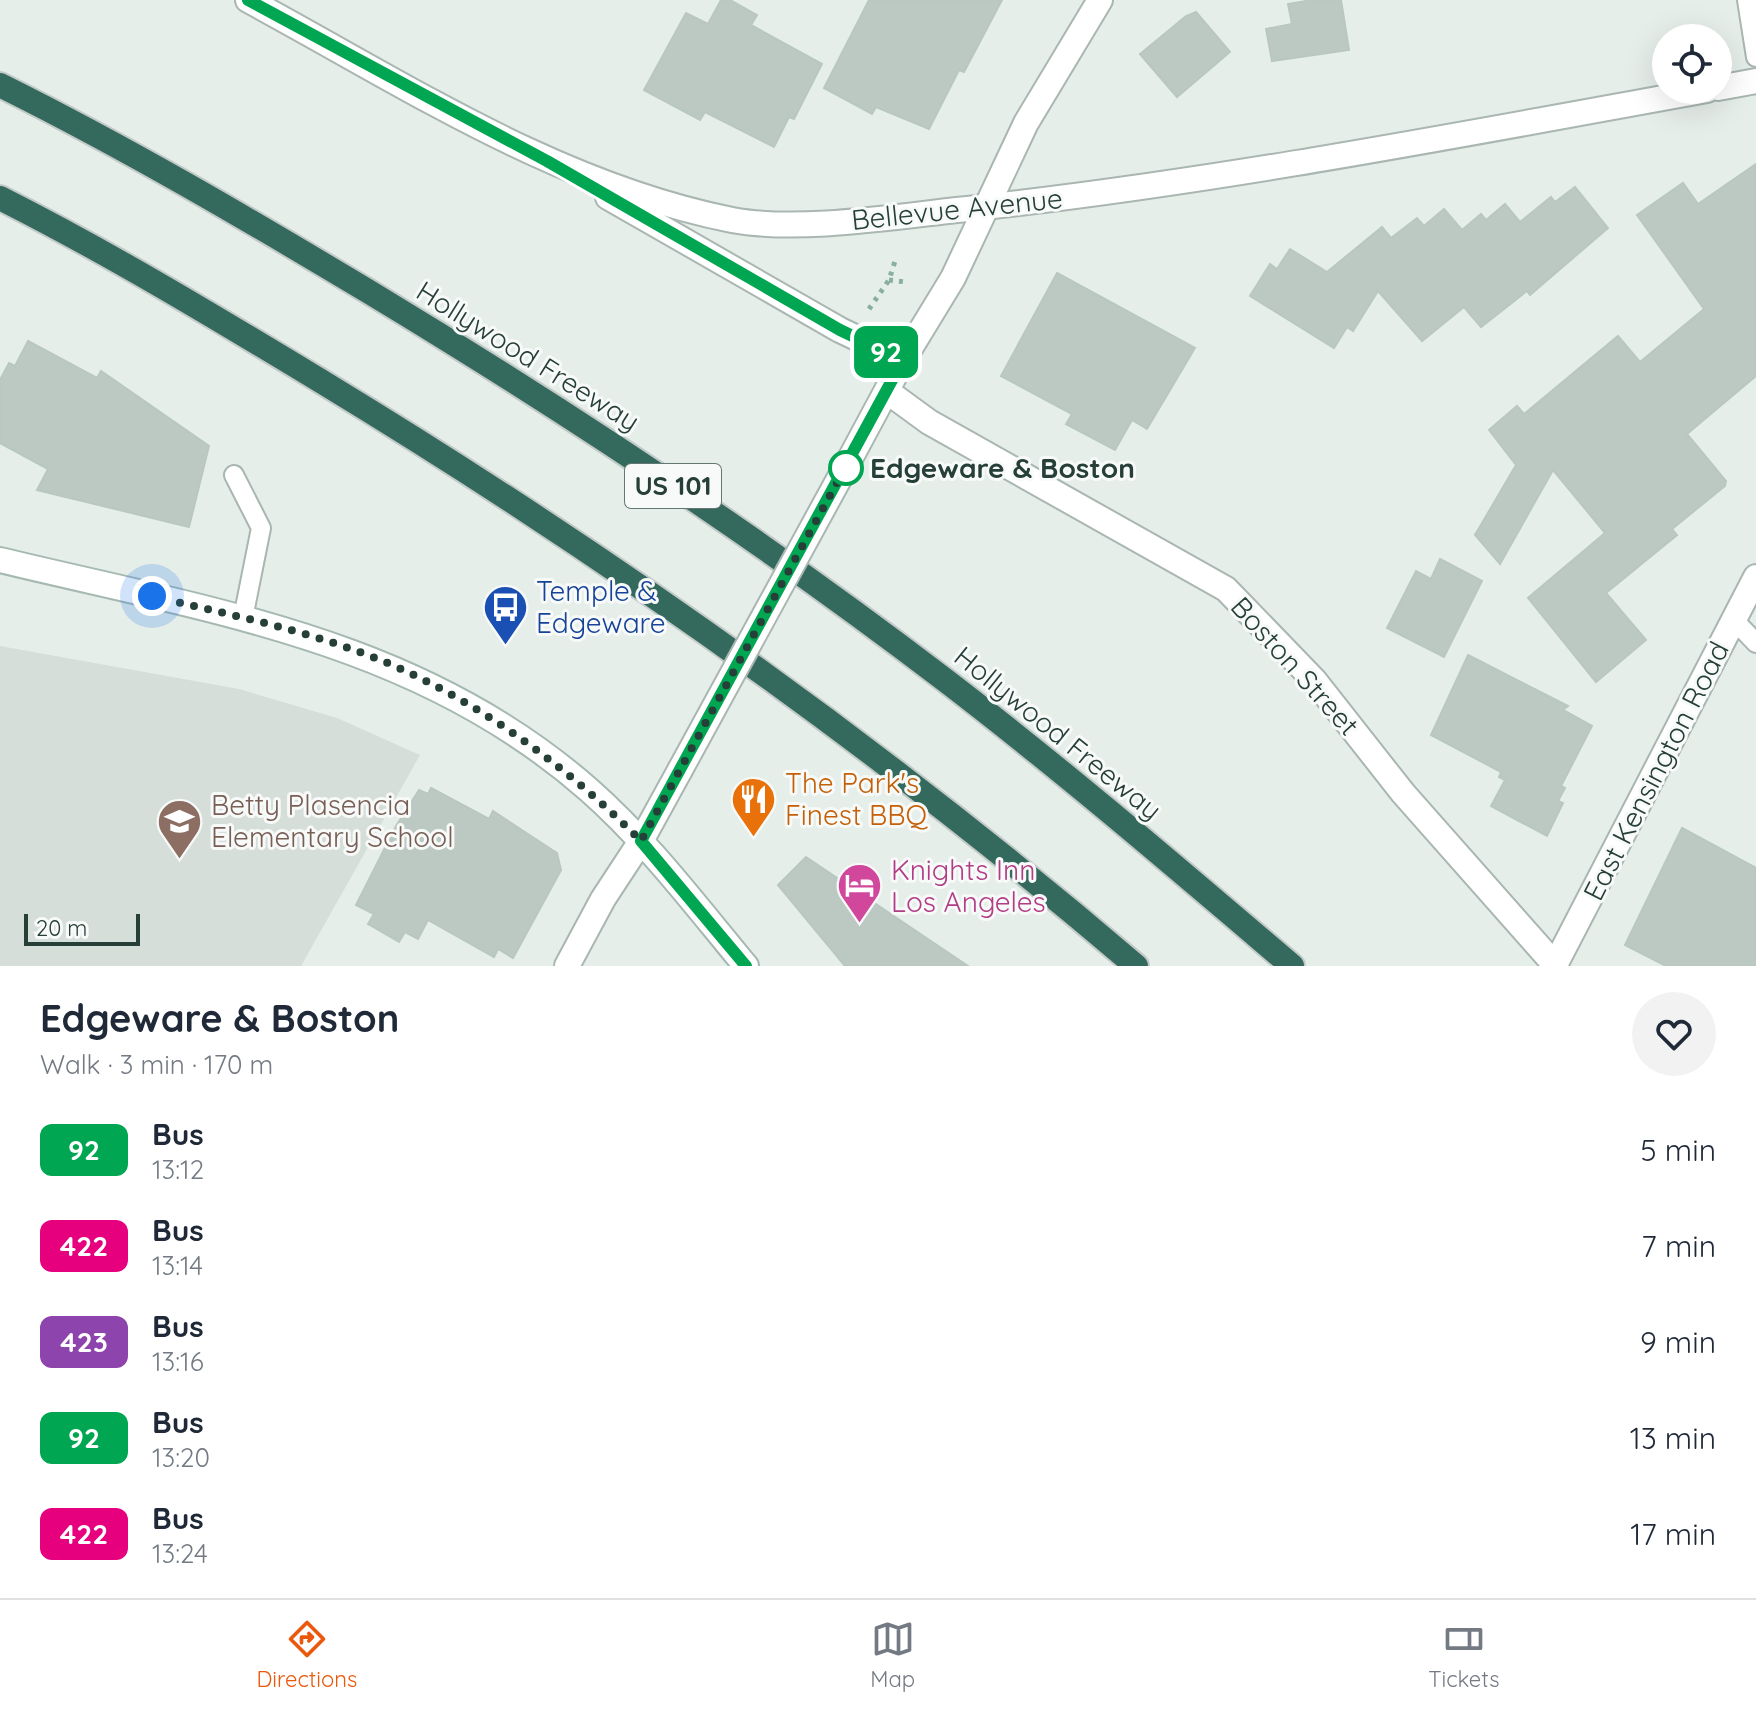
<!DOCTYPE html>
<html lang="en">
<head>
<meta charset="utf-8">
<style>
  :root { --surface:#fff; --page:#f2f2f3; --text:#1f2937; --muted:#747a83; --line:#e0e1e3; --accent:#ea580c }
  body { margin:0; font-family:Quicksand,sans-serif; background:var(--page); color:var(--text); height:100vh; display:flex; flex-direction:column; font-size:30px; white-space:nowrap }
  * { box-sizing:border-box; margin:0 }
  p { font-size:26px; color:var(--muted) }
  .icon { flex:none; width:44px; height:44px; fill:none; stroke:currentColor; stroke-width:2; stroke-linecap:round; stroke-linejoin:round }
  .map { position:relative; height:966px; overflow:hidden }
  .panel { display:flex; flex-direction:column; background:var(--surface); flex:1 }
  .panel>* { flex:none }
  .badge { padding:0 16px; border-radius:12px; font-size:28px; line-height:52px }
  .fabs { position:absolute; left:1652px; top:24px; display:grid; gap:16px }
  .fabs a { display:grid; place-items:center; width:80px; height:80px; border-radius:50%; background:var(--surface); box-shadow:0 8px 32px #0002; font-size:40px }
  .scale { position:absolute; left:24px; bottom:20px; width:116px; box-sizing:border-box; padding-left:8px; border:4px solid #263f38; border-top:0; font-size:22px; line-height:28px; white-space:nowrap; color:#263f38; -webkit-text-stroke:6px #f7faf9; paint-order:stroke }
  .you { position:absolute; width:40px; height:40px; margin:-20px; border:6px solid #fff; border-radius:50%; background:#1a73e8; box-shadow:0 0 0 12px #1a73e833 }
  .map>.badge { position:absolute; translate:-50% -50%; box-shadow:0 0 0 4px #fff }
  .round { display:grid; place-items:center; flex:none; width:84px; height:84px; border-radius:42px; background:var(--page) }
  .summary { display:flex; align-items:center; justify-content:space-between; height:136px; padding:0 40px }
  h1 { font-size:38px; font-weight:800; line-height:60px }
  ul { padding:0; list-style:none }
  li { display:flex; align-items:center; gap:24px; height:96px; padding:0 40px }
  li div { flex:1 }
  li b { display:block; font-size:30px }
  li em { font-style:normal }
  li .badge { min-width:88px; font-weight:700; text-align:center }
  .tabs { display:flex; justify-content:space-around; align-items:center; height:112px; border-top:2px solid var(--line); background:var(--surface); font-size:22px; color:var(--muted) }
  .tabs a { display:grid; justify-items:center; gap:4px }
  .tabs .active { color:var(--accent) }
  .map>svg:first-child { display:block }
  .built { fill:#d5ded9 }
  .building { fill:#bcc9c3; stroke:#b9c7c1; stroke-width:2 }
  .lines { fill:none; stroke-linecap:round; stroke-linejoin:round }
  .service-casing { stroke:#a9b6b1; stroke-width:22 }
  .minor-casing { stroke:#a9b6b1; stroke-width:28 }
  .tertiary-casing { stroke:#a9b6b1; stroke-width:28 }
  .secondary-casing { stroke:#a5b9b2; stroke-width:28 }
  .motorway-casing { stroke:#c2c9c7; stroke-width:28 }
  .path { stroke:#89afa3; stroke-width:5; stroke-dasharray:4 6; stroke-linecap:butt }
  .service { stroke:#fff; stroke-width:18 }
  .minor { stroke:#fff; stroke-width:24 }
  .tertiary { stroke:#fff; stroke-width:24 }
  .secondary { stroke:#fff; stroke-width:24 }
  .motorway { stroke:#346a5d; stroke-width:24 }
  .minor-bridge-casing { stroke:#a9b6b1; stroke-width:28; stroke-linecap:butt }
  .minor-bridge { stroke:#fff; stroke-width:24 }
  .line-casing { stroke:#fff; stroke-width:18 }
  .line { stroke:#00a651; stroke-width:12 }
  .walk { stroke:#263f38; stroke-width:8; stroke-dasharray:0 14.4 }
  .stop-dot { fill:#fff; stroke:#00a651; stroke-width:4 }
  .labels { text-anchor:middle; stroke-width:6; stroke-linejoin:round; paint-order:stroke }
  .shield { fill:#f7faf9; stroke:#657772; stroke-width:2 }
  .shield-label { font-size:26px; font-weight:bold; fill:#263f38 }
  .street-label { font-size:28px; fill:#263f38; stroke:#f7faf9 }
  .stop-label { font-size:28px; font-weight:bold; fill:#263f38; stroke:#f7faf9; text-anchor:start }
  .transit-label { font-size:28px; fill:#164399; stroke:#f7faf9; text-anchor:start }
  .food-label { font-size:28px; fill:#c56008; stroke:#f7faf9; text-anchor:start }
  .education-label { font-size:28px; fill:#785e54; stroke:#f7faf9; text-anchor:start }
  .hotel-label { font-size:28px; fill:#b23c85; stroke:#f7faf9; text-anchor:start }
</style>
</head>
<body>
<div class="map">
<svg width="1756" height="966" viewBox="0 0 1756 966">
  <rect width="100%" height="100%" fill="#e6eeea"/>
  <polygon class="built" points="0,646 239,689 337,718 420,755 301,966 0,966"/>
  <g class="building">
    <polygon points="721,0 730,0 757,15 751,25 822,64 794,119 789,117 774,147 705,112 700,120 644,90 686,13 708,24"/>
    <polygon points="869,0 1002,0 964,72 959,70 929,129 876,107 872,114 824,88"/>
    <polygon points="1312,0 1341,0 1349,50 1272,61 1266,29 1292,24 1288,4"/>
    <polygon points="1196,12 1230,52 1177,97 1140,54 1186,16"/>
    <polygon points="1756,164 1756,376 1687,434 1726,481 1725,486 1672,529 1677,535 1606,593 1646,640 1596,682 1528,598 1605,533 1553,470 1500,564 1475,535 1516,465 1489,430 1517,406 1524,414 1618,336 1640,362 1704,309 1637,215 1683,183 1698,204"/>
    <polygon points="1575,187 1608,228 1530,295 1527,291 1481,327 1464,307 1422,341 1378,291 1353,331 1347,327 1334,348 1250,296 1270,264 1277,269 1290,249 1327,272 1382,227 1391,238 1417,218 1424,226 1444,209 1462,230 1481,214 1486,220 1505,204 1520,222 1551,197 1555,202"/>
    <polygon points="1057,273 1195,348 1147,429 1132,420 1115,450 1066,424 1072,414 1001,376"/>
    <polygon points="28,341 97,378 101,371 209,446 189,527 37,490 48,469 0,443 0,380 9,363 15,366"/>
    <polygon points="1440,559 1482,581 1444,657 1387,628 1416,571 1431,579"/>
    <polygon points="1468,655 1568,706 1563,710 1592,726 1561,786 1565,788 1558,801 1563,803 1547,836 1491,806 1505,780 1499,777 1501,772 1431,735"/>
    <polygon points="431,788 489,819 493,811 557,853 561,870 513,958 498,949 494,957 428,920 418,939 405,932 399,942 368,924 374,914 356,905 396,826 419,790 428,794"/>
    <polygon points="1682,828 1756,868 1756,966 1666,966 1625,945"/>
    <polygon points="806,857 968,966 845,966 778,885"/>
  </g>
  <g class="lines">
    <defs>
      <g id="service">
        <polyline points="1747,0 1756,57"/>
        <polyline points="234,475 261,528 243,618"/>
        <polyline points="1734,620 1756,643"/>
      </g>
      <g id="minor">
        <polyline points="888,392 929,422 1226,589 1314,680 1403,793 1556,966"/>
        <polyline points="851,457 903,360 953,278 1026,123 1100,0"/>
        <polyline points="641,841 680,770"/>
        <polyline points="1555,965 1756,577"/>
      </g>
      <g id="tertiary">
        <path d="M 248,0 C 404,84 556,185 732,220 C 801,233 905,215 976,208 C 1221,181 1464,134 1707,90"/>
        <polyline points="1718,88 1756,81"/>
        <polyline points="608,197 840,330 903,360"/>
        <polyline points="567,966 603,899 641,841"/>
      </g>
      <path id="secondary" d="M 0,560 C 211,611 420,641 589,790 C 648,842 696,906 746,966"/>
      <g id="motorway">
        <path d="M 0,85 C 127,148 249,220 371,293 C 568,412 762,540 945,680 C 1064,771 1178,869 1292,966"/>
        <path d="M 0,198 C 111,254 218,319 324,383 C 609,556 882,749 1136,966"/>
      </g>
    </defs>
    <use href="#service" class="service-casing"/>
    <use href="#minor" class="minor-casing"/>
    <use href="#tertiary" class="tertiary-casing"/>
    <use href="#secondary" class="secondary-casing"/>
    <use href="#motorway" class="motorway-casing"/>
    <g class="path">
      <polyline points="889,280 906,282"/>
      <polyline points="869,309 889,280 896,258"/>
    </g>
    <use href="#service" class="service"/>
    <use href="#minor" class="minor"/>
    <use href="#tertiary" class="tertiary"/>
    <use href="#secondary" class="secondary"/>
    <use href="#motorway" class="motorway"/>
    <defs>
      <polyline id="minor-bridge" points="680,770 851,457"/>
    </defs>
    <use href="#minor-bridge" class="minor-bridge-casing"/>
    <use href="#minor-bridge" class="minor-bridge"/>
  </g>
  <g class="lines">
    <defs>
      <polyline id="line" points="248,0 547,161 840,330 903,360 641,841 746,966"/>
    </defs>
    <use href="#line" class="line-casing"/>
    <use href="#line" class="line"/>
    <path class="walk" d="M 152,596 C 235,616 321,633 399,668 C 491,710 570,770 641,841 L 851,457 L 846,468"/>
  </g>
  <defs>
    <symbol id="bus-pin" viewBox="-11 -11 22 30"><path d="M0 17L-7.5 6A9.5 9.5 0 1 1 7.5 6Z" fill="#1a4fb4" stroke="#f7faf9"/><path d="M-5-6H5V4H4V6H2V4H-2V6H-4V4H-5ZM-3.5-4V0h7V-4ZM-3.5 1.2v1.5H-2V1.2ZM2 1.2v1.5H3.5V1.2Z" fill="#fff"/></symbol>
    <symbol id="restaurant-pin" viewBox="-11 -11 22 30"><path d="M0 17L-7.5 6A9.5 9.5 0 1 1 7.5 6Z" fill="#e8710a" stroke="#f7faf9"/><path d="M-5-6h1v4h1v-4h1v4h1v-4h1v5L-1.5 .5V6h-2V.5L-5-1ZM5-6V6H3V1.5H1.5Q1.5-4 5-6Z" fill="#fff"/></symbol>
    <symbol id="school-pin" viewBox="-11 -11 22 30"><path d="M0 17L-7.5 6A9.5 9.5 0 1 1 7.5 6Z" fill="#8d6e63" stroke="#f7faf9"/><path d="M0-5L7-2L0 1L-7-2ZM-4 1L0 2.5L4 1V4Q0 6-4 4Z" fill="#fff"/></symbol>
    <symbol id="hotel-pin" viewBox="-11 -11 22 30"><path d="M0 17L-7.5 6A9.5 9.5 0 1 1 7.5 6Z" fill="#d1479c" stroke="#f7faf9"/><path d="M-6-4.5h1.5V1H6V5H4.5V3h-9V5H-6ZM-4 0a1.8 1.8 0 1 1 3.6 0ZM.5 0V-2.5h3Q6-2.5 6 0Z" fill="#fff"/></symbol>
  </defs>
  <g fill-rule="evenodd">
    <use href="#bus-pin" x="480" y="582" width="51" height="69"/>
    <use href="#restaurant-pin" x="728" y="774" width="51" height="69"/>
    <use href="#school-pin" x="154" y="796" width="51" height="69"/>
    <use href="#hotel-pin" x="834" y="860" width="51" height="69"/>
  </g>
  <circle class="stop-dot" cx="846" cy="468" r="16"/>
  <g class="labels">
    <rect class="shield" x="625" y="464" width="96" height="44" rx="6"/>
    <g class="shield-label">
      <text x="673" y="495">US 101</text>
    </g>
    <g class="street-label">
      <text transform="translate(957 209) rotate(-6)" y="10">Bellevue Avenue</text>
      <text transform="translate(528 356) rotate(32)" y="10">Hollywood Freeway</text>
      <text transform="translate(1295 666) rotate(48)" y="10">Boston Street</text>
      <text transform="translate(1058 733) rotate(39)" y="10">Hollywood Freeway</text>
      <text transform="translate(1656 771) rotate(-63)" y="10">East Kensington Road</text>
    </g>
    <g class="stop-label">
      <text x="870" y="478">Edgeware &amp; Boston</text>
    </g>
    <g class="transit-label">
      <text x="536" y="601">Temple &amp;<tspan x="536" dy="32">Edgeware</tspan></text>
    </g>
    <g class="food-label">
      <text x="785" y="793">The Park's<tspan x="785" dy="32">Finest BBQ</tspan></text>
    </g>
    <g class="education-label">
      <text x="211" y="815">Betty Plasencia<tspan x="211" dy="32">Elementary School</tspan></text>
    </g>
    <g class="hotel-label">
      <text x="891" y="880">Knights Inn<tspan x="891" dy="32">Los Angeles</tspan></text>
    </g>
  </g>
</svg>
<div class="fabs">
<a><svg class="icon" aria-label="locate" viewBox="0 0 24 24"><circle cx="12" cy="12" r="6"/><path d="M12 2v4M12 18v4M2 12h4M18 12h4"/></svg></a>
</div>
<div class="scale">20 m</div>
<div class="you" style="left:152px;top:596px"></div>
<b class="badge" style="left:886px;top:352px;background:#00a651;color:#fff">92</b>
</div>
<section class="panel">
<div class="summary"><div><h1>Edgeware &amp; Boston</h1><p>Walk · 3 min · 170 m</p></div><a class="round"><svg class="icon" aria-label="heart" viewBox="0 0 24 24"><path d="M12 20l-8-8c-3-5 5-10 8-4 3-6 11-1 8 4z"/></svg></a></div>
<ul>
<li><span class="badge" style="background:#00a651;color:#fff">92</span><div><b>Bus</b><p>13:12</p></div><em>5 min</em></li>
<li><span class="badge" style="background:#e6007e;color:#fff">422</span><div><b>Bus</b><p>13:14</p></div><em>7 min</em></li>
<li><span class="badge" style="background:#8e44ad;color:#fff">423</span><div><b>Bus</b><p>13:16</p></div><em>9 min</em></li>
<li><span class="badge" style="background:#00a651;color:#fff">92</span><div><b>Bus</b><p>13:20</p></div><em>13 min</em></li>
<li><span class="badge" style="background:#e6007e;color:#fff">422</span><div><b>Bus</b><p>13:24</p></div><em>17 min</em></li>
</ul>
</section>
<nav class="tabs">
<a class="active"><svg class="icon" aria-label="directions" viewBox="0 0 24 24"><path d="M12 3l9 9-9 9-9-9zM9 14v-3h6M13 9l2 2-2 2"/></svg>Directions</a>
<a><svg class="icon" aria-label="map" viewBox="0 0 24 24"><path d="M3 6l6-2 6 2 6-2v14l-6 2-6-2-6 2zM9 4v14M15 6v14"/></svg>Map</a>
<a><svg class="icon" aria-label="tickets" viewBox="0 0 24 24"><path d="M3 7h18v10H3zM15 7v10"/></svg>Tickets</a>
</nav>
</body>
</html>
